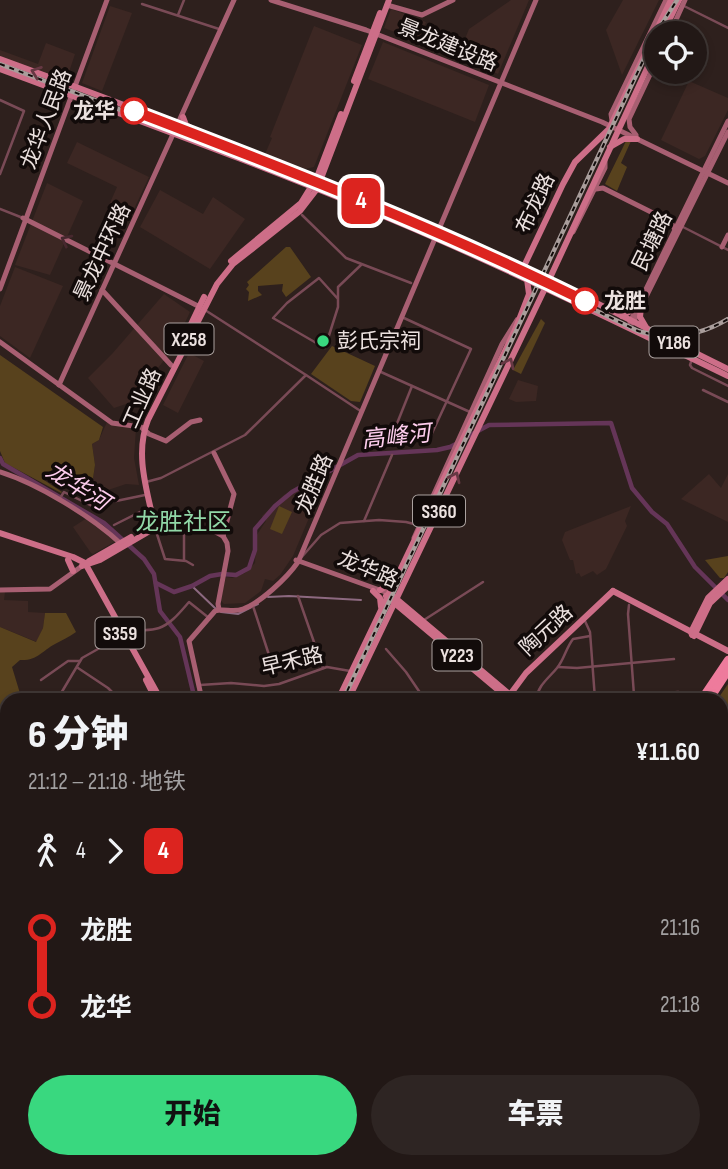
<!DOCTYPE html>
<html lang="zh">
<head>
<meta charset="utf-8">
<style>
  :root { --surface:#221816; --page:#2e2523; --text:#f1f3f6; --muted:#a2a0a1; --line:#3f3735; --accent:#39d87f }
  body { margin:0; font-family:"Sofia Sans Condensed","Noto Sans SC",sans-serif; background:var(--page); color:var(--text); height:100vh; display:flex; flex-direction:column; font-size:26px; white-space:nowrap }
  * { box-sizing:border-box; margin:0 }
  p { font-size:23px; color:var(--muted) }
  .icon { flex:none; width:38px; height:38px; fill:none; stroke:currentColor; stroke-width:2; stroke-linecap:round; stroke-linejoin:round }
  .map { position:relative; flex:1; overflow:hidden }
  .panel { position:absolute; left:0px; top:693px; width:728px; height:476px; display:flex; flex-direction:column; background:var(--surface); border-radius:21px 21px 0 0; box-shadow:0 4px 10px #0003,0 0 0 2px var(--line) }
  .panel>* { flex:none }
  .badge { padding:0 14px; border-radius:10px; font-size:24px; line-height:46px }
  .tools { position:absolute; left:644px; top:21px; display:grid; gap:14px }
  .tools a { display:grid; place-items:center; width:63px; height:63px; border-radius:50%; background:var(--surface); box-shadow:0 4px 10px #0003,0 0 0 2px var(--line); font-size:35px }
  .map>.badge { position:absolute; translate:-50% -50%; box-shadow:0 0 0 4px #fff }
  .legs { display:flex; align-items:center; gap:10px; height:77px; padding:0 28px; font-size:23px }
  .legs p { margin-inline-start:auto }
  .head { display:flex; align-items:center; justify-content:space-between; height:119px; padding:0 28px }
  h1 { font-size:38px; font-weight:800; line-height:52px }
  .primary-button { display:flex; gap:14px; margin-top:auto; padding:14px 28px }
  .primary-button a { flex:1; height:80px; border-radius:42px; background:var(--accent); color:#111; font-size:28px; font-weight:800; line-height:80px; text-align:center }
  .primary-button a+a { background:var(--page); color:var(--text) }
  ul { padding:0 28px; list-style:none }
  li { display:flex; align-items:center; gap:24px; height:77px; font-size:26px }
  li i { display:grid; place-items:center; width:10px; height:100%; margin:0 9px; background:currentColor }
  li i::after { content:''; width:18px; height:18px; margin:-9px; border:5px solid; border-radius:50%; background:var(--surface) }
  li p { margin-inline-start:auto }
  li:first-child i { background:linear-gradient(#0000 50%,currentColor 0) }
  li:last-child i { background:linear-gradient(currentColor 50%,#0000 0) }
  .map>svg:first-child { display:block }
  .built { fill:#3c2723 }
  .green { fill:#58421d }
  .water { fill:#653558; stroke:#8d6980; stroke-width:2 }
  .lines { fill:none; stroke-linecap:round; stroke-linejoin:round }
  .stream { stroke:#8d6980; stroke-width:2 }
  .river { stroke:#653558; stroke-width:4.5 }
  .highway-tunnel { stroke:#4a3d3a; stroke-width:8; stroke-dasharray:8 4; stroke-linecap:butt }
  .street { stroke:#794a56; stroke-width:2.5 }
  .secondary { stroke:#a85f72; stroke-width:5 }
  .primary { stroke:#cd6e88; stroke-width:6 }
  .highway { stroke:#ee7b9c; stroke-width:8 }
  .rail-casing { stroke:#a99d9b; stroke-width:4.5 }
  .rail { stroke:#120b0a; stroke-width:2; stroke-dasharray:5; stroke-linecap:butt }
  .highway-bridge { stroke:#ee7b9c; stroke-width:8 }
  .oneway { stroke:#663843 }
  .oneway2 { stroke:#46282e }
  .line-1-casing { stroke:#fff; stroke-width:16 }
  .line-1 { stroke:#dc241f; stroke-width:10 }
  .stop-1-dot { fill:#fff; stroke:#dc241f; stroke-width:3.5 }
  .poi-dot { fill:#39d87f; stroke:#120b0a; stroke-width:2.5 }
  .labels { text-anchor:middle; stroke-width:7; stroke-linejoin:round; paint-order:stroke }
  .shield { fill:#120b0a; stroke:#aaa19f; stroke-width:2 }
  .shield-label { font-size:19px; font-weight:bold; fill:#ebe1df }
  .street-label { font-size:21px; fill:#ebe1df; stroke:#120b0a }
  .stop-label { font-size:21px; font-weight:bold; fill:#ebe1df; stroke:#120b0a; text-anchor:end }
  .poi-label { font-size:21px; fill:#ebe1df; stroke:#120b0a; text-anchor:start }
  .water-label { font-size:23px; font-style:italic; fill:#feceee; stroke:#120b0a }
  .quarter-label { font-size:24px; fill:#91d8a7; stroke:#120b0a }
</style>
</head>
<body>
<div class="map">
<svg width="728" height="1169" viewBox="0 0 728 1169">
  <rect width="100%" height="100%" fill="#2e201d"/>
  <g class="built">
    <polygon points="511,0 529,0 498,74 458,56 469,29"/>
    <polygon points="623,0 659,0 622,75 606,30"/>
    <polygon points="110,6 132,13 102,91 82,83"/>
    <polygon points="391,9 426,22 422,32 431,36 427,44 384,28"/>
    <polygon points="314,26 362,45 314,167 305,169 265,154 272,138 270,137"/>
    <polygon points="383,42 489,85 475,122 368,79"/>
    <polygon points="46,43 75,54 66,81 0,57 0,50 38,64"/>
    <polygon points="689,81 728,98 728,110 705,156 699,159 661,140"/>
    <polygon points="77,142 149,177 128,222 106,212 117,187 67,163"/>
    <polygon points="47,183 83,201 50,275 15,265"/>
    <polygon points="160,190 203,214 213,197 245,219 210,269 140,227"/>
    <polygon points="15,267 63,286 30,358 0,336 0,306"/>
    <polygon points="164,294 190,312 171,352 129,403 114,408 88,378 112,354"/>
    <polygon points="189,353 204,361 178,413 163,405"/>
    <polygon points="518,380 538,386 536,401 516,402 509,399"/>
    <polygon points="107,422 136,428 134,458 139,485 126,484 108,490 92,485 95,465 92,444 99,440"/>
    <polygon points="709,474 721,488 728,474 728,522 681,499"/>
    <polygon points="327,475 293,556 280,575 273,581 265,579 261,591 245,603 224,604 220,600 226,577 232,578 245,573 255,563 256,536 266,521 262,516 285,494 288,497"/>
    <polygon points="631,506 625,521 627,526 606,569 597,575 593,571 581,577 579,573 576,574 573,560 570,560 562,540 565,532"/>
    <polygon points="87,518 116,541 93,554 91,553 73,527"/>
    <polygon points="0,592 5,592 4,600 28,601 28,612 45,613 43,628 37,642 0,627"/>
  </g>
  <g class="green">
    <polygon points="626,141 631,141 621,163 627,167 617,191 605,184"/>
    <polygon points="286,247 290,247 311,277 286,297 282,291 283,284 258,286 258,291 262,295 248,301 249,292 246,289 249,285 247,282"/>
    <polygon points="541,319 545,323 521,374 513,370"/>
    <polygon points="332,346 375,366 360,402 351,401 311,374"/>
    <polygon points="0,355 103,427 99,440 92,444 95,465 92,485 86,488 58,462 44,480 62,492 61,493 5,463 0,451"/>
    <polygon points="279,506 292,512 282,534 270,529"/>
    <polygon points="728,556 728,572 724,578 720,578 705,560"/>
    <path d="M 45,613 L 66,613 L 76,632 C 69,637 62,640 55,644 C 42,651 37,661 20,660 L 12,667 L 22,700 L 7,700 L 7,794 L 4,798 L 5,807 L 0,819 L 0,627 L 36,642 L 43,628 Z"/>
    <path d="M 728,684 L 728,1033 L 721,1024 L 721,728 L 724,725 C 726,716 721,709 721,700 L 717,700 Z"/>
    <polygon points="728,1145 728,1169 508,1169 506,1162 703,1162 705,1168 709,1169 717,1162 721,1162 721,1157"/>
  </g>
  <polygon class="water" points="721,1024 728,1033 728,1145 721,1157"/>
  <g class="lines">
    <g class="stream">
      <polyline points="192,586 216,609"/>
      <polyline points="268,597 289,596 361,600"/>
      <polyline points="221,612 238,614 258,604"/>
    </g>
    <g class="river">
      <polyline points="465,438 489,425 611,423 632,488 652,512 667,524 695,567 728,600"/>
      <polyline points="0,458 3,464 104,523 144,559 154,574 160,611 180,637 195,700"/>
      <polyline points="156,583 174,592 192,586 210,576 222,574 236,575 249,568 255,550 255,529 275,506 292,492 358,455 437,450 450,447 458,443"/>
    </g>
    <polyline class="highway-tunnel" points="511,1169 514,1162"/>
    <g class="street">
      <polyline points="142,4 219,29"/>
      <polyline points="684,6 728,28"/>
      <polyline points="178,15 184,0"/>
      <polyline points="0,100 24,111 0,174"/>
      <polyline points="0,209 23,218"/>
      <polyline points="302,215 346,258 411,283"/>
      <polyline points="683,227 728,250"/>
      <polyline points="338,299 319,278 287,303 273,318 325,348 338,307 338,287 361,265"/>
      <polyline points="205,310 306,375"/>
      <polyline points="404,318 471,349 427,444"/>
      <polyline points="692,359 690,365 692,368 728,386"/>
      <polyline points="381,372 470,412"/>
      <polyline points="703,390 728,402"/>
      <polyline points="388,446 412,386"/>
      <polyline points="146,482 161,478 245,435 306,375 362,412"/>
      <polyline points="60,498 64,492 92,506 145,495"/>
      <polyline points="364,521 392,455"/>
      <polyline points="114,525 148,508"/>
      <polyline points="155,528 165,559 186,561 193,565"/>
      <polyline points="184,529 184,560"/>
      <polyline points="300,559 321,535 340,523 379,520 406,522 418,525"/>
      <polyline points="298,596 323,668"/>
      <polyline points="629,605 628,614 634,695"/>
      <polyline points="253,606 269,655"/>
      <polyline points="424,620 483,582"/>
      <polyline points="585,621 590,632 595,699"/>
      <path d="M 125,634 C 136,628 147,632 159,628 C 171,624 181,611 189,602 L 209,618"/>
      <polyline points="386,649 406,672 425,700"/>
      <polyline points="558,667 577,668 674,659"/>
      <polyline points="78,668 108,688 120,700"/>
      <polyline points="41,680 68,661 80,661"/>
      <polyline points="200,685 231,683 264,686 279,684 327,667 350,671"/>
      <polyline points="512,697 534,697 543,700"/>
      <polyline points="57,700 82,658 121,636"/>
      <path d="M 536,700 C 538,685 548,679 557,668 C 564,660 566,648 573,639 L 590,636"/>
      <polyline points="582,700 678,692 702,696"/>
      <polyline points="3,1166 27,1169"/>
      <polyline points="1,1169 4,1141 7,1137"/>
      <polyline points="41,1169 42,1162"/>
      <polyline points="93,1169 93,1162"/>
      <polyline points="134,1169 135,1168"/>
    </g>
    <g class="secondary">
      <polyline points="271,0 366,30 602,122 728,183"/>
      <polyline points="387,5 422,15 453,0"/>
      <polyline points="670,33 685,0"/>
      <polyline points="612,121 611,114 666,0"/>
      <polyline points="636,135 630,127 629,119 656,62"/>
      <polyline points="596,189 603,188 671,222 675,230"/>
      <polyline points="23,218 200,307"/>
      <polyline points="573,232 605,168 605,159"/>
      <polyline points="722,247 728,235"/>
      <polyline points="0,289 107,0"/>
      <polyline points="102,290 171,365"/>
      <polyline points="630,322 728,121"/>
      <polyline points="633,323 728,132"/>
      <polyline points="0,342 112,423 141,427 149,434 166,441 191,422 200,420"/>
      <polyline points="59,385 234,0"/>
      <polyline points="214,453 234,494 223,536"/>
      <path d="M 0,472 C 38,484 91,516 120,543"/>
      <polyline points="153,527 212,530 223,536"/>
      <polyline points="414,538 502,344 517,320"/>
      <polyline points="296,560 388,593"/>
      <polyline points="0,590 50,589 82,566"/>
      <polyline points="219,609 218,604 228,551 227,543 223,536"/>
      <path d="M 202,700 L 189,641 L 215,611 C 224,608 233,613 243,609 C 260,603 287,578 298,562 L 536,0"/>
      <polyline points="0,863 7,851"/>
      <polyline points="0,940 7,943"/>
      <polyline points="181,1169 182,1162"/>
      <polyline points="196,1169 197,1162"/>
      <polyline points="397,1169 399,1162"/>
      <polyline points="402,1169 403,1162"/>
    </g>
    <g class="primary">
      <polyline points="663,33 679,0"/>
      <polyline points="669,33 670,32"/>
      <path d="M 0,59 C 176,123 352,192 523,268 C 592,299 660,336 728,369"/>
      <path d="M 0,69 C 146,123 292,176 435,238 C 534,281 631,329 728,376"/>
      <polyline points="354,81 380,13"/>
      <polyline points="183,117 186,125 193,129"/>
      <polyline points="610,147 624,139 637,139"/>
      <polyline points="231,261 301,203 317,177 341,114"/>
      <polyline points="641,307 640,317 647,329"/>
      <polyline points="622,316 636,308"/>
      <polyline points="180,347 204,297"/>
      <polyline points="0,533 73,557 85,563 161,700"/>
      <polyline points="68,560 73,571"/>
      <polyline points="89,561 131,537"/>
      <path d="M 82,566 L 100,560 L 155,528 C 148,493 134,455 148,420 L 217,284 L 233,264 L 300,211 L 317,189 L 389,0"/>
      <polyline points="380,590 390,584"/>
      <polyline points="373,591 380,598 381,607"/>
      <polyline points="613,591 728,651"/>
      <polyline points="386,596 504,695 512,697"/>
      <polyline points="393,596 508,693"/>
      <polyline points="692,635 691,632 708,598 728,579"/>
      <polyline points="694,636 710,603 728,586"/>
      <polyline points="146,680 156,700"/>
      <polyline points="509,696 526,673 613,591"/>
      <polyline points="338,700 515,330 529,294 525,264 563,184 575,162 609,129 671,0"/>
      <polyline points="348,700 549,280 656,49"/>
      <polyline points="0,1052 7,1022"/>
      <polyline points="0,1080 7,1049"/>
      <polyline points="0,1100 5,1104 2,1109 4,1114"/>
      <polyline points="187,1164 194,1165"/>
    </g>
    <g class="highway">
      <polyline points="416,1162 425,1169"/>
      <polyline points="499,1162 501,1169"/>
      <polyline points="481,1169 482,1162"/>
      <polyline points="486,1169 488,1162"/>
    </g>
    <defs>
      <g id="rail">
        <polyline points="656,33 677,0"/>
        <path d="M 0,64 L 308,181 L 484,256 L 638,331 C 669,340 700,336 728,319"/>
        <polyline points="343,700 656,33"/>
        <polyline points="190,1169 192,1162"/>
      </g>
    </defs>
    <use href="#rail" class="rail-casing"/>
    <use href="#rail" class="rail"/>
    <g class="highway-bridge">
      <polyline points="701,700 728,660"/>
      <polyline points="709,700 728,671"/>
      <polyline points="0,1106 7,1107"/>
    </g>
  </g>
  <defs><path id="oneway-chevron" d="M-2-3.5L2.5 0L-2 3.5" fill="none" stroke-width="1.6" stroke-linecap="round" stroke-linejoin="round" transform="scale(1.75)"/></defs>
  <g class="oneway">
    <use href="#oneway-chevron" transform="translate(36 72) rotate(-160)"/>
    <use href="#oneway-chevron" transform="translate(509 363) rotate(-65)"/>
    <use href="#oneway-chevron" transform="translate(455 477) rotate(-65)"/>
  </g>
  <use class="oneway2" href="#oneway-chevron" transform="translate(66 240) rotate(-153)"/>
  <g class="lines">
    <defs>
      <path id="line-1" d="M 134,111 C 286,169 439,229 585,301"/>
    </defs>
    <use href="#line-1" class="line-1-casing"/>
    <use href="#line-1" class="line-1"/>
  </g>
  <g class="stop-1-dot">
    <circle cx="134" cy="111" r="12"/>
    <circle cx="585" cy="301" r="12"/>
  </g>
  <circle class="poi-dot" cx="323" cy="341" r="7"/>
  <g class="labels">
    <g class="shield">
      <rect x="164.5" y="323.5" width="49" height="31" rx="5"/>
      <rect x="649.5" y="326.5" width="49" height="31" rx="5"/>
      <rect x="413" y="495.5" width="52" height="31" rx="5"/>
      <rect x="95.5" y="617.5" width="49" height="31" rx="5"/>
      <rect x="432.5" y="639.5" width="49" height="31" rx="5"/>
    </g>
    <g class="shield-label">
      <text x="189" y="346">X258</text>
      <text x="674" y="349">Y186</text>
      <text x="439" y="518">S360</text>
      <text x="120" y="640">S359</text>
      <text x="457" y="662">Y223</text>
    </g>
    <g class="street-label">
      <text transform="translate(448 45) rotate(22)" y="7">景龙建设路</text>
      <text transform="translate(46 119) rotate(-69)" y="7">龙华人民路</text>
      <text transform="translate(535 203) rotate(-65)" y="7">布龙路</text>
      <text transform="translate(652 241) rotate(-64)" y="7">民塘路</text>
      <text transform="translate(102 252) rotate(-65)" y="7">景龙中环路</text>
      <text transform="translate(142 398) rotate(-66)" y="7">工业路</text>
      <text transform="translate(314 484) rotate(-67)" y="7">龙胜路</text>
      <text transform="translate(368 569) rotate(23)" y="7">龙华路</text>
      <text transform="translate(546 630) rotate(-43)" y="7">陶元路</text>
      <text transform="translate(292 661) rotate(-13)" y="7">早禾路</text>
    </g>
    <g class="stop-label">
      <text x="115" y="118">龙华</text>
      <text x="604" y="308" text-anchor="start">龙胜</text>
    </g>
    <g class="poi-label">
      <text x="337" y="348">彭氏宗祠</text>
    </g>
    <g class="water-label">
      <text transform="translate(396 436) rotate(-6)" y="8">高峰河</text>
      <text transform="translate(78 486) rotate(32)" y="8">龙华河</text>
    </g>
    <g class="quarter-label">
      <text x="183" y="530">龙胜社区</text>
    </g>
  </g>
</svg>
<div class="tools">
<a><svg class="icon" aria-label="locate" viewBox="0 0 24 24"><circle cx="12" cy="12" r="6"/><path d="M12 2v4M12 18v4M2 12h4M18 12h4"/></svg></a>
</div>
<b class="badge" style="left:361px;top:201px;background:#dc241f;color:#fff">4</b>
<section class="panel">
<div class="head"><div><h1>6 分钟</h1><p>21:12 – 21:18 · 地铁</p></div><b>¥11.60</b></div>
<div class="legs"><svg class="icon" aria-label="walk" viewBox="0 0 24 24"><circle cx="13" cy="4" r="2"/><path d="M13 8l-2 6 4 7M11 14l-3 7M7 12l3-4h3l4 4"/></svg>4<svg class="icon" aria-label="forward" viewBox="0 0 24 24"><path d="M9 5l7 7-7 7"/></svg><b class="badge" style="background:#dc241f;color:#fff">4</b></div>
<ul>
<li><i style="color:#dc241f"></i><b>龙胜</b><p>21:16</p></li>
<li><i style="color:#dc241f"></i><b>龙华</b><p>21:18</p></li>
</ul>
<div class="primary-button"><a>开始</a><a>车票</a></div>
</section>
</div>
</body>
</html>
